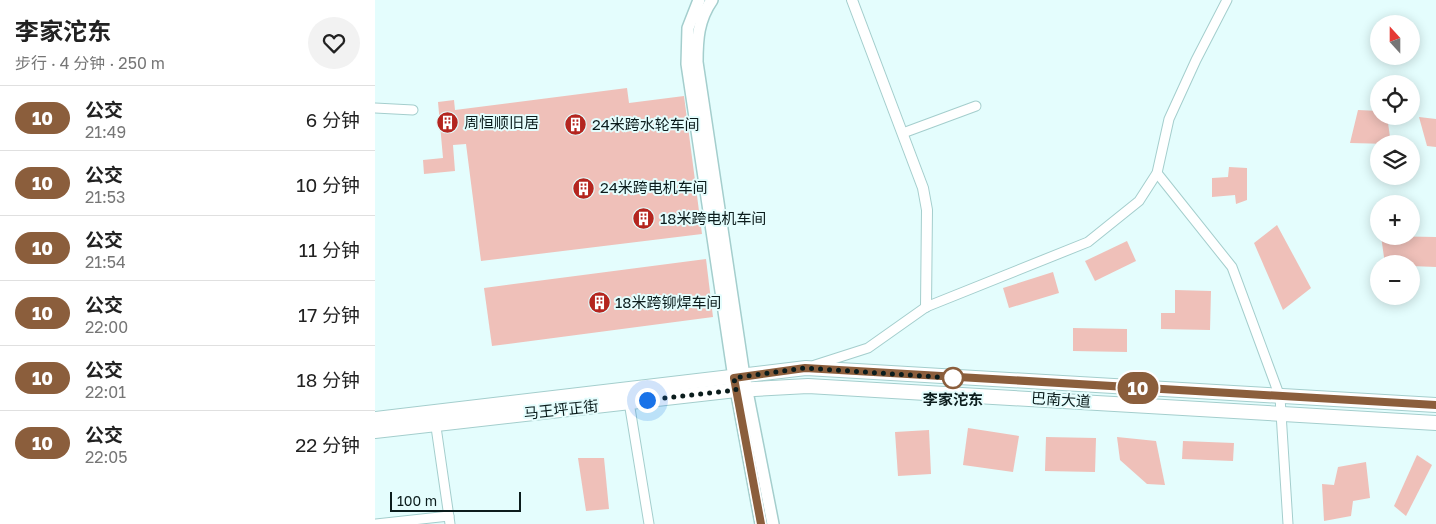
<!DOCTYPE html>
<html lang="zh">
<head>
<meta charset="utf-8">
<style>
  :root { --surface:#fff; --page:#f2f2f2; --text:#222; --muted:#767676; --line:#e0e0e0 }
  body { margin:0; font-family:"Golos Text","Noto Sans SC",sans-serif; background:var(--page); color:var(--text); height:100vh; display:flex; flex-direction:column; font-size:19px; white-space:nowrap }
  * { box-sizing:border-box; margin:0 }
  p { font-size:16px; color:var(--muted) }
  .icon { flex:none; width:28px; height:28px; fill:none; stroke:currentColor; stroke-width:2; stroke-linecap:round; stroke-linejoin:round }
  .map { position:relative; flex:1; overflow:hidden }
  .drawer { display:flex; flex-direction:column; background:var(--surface); width:375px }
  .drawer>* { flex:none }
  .badge { padding:0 10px; border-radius:16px; font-size:18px; line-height:32px }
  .needle { width:32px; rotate:339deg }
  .controls { position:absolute; left:995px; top:15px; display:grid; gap:10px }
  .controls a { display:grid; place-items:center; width:50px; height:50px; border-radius:50%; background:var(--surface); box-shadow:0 2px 12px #0003; font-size:25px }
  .scale { position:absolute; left:15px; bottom:12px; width:131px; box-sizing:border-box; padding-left:5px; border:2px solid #0b1c1c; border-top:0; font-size:14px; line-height:18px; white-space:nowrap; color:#0b1c1c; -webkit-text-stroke:4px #e4fdfd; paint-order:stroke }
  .you { position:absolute; width:25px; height:25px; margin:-12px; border:4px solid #fff; border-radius:50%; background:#1a73e8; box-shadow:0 0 0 8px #1a73e833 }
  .map>.badge { position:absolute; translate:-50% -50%; box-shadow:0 0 0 2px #fff }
  .round { display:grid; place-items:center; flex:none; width:52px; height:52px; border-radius:26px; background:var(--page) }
  .overview { display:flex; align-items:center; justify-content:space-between; height:85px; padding:0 15px }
  h1 { font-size:24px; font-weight:700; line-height:38px }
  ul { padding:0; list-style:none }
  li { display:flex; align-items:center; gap:15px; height:65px; padding:0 15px; border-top:1px solid var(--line) }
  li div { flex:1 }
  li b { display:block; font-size:19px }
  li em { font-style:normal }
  li .badge { min-width:55px; font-weight:700; text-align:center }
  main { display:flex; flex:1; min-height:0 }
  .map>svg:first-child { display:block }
  .building { fill:#efc0b9 }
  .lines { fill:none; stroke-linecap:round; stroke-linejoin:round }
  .minor-casing { stroke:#a4cecd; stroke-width:11 }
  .tertiary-casing { stroke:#a4cecd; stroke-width:12 }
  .secondary-casing { stroke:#a4cecd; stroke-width:14 }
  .primary-casing { stroke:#a4cecd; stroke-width:16 }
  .minor { stroke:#fff; stroke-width:9 }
  .tertiary { stroke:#fff; stroke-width:10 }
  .secondary { stroke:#fff; stroke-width:11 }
  .primary { stroke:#fff; stroke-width:14 }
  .line-casing { stroke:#fff; stroke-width:11 }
  .line { stroke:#8b5e3c; stroke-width:8 }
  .walk { stroke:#0b1c1c; stroke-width:5; stroke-dasharray:0 9 }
  .stop-dot { fill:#fff; stroke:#8b5e3c; stroke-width:2.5 }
  .labels { text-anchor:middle; stroke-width:4; stroke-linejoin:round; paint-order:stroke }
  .poi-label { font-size:15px; fill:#0b1c1c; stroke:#e4fdfd; text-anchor:start }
  .stop-label { font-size:15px; font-weight:bold; fill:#0b1c1c; stroke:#e4fdfd }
  .street-label { font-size:15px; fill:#0b1c1c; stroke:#e4fdfd }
</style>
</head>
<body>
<main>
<section class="drawer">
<div class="overview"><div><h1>李家沱东</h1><p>步行 · 4 分钟 · 250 m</p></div><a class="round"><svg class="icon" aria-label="heart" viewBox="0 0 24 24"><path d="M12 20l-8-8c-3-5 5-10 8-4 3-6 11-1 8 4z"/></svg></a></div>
<ul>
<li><span class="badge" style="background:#8b5e3c;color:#fff">10</span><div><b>公交</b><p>21:49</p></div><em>6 分钟</em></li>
<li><span class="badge" style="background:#8b5e3c;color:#fff">10</span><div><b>公交</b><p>21:53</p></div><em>10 分钟</em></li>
<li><span class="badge" style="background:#8b5e3c;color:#fff">10</span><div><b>公交</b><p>21:54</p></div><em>11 分钟</em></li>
<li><span class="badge" style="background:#8b5e3c;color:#fff">10</span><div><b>公交</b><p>22:00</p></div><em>17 分钟</em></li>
<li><span class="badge" style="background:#8b5e3c;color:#fff">10</span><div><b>公交</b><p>22:01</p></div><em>18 分钟</em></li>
<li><span class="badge" style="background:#8b5e3c;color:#fff">10</span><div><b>公交</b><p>22:05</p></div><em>22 分钟</em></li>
</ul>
</section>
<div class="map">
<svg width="1061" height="524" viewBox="0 0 1061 524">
  <rect width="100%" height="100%" fill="#e4fdfd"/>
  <g class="building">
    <polygon points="252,88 254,103 309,96 327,234 106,261 91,144 78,145 80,171 49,174 48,160 68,158 63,102 79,100 80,110"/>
    <polygon points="983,110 1004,111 1004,116 1012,116 1016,144 975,143"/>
    <polygon points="1044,117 1061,119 1061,147 1052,146"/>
    <polygon points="854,167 872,168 872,200 861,204 860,195 837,197 837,178 853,177"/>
    <polygon points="902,225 936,288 908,310 879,243"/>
    <polygon points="1006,236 1061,237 1061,267 1036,266 1036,264 1010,264"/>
    <polygon points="752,241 761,261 720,281 710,261"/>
    <polygon points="331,259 338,317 117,346 109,288"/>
    <polygon points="678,272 684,293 634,308 628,288"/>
    <polygon points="800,290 836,291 835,330 786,329 786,313 800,313"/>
    <polygon points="698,328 752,329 752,352 698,351"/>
    <polygon points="593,428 644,436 638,472 588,465"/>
    <polygon points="554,430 556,474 523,476 520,432"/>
    <polygon points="671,437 721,438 720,472 670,471"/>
    <polygon points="742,437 781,441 790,485 772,484 745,460"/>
    <polygon points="808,441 859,443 858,461 807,459"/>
    <polygon points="1042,455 1057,465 1031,516 1019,506"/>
    <polygon points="203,458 229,458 234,509 211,511"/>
    <polygon points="991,462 995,498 978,501 976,516 949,521 947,484 959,485 963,467"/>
  </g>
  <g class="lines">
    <defs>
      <g id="minor">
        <polyline points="0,108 38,110"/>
        <polyline points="528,133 601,106"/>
        <polyline points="782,173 857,267 905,397 913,524"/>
        <polyline points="440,365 493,348 551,307 713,242 764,201 782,173 794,119 821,60 852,0"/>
        <polyline points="254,402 274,524"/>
        <polyline points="60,420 75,524"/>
        <polyline points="1,524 74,516"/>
      </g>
      <polyline id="tertiary" points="477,0 548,188 552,210 551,307"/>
      <g id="secondary">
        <polyline points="324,0 313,28 312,64 359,378 386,524"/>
        <path d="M 337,0 C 323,20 322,40 322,62 L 369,376 L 398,524"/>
      </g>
      <g id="primary">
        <polyline points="0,419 431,368 1061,405"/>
        <polyline points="0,431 361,390 433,386 1061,423"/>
      </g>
    </defs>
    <use href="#minor" class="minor-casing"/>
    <use href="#tertiary" class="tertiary-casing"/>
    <use href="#secondary" class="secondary-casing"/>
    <use href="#primary" class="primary-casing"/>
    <use href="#minor" class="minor"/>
    <use href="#tertiary" class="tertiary"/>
    <use href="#secondary" class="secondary"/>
    <use href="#primary" class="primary"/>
  </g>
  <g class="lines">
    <defs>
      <polyline id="line" points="386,524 359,378 430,368 1061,405"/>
    </defs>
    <use href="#line" class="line-casing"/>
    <use href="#line" class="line"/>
    <polyline class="walk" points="272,400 361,390 359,378 430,368 578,378"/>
  </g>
  <defs>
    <symbol id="building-disc" viewBox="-11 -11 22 22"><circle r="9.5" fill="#b4251f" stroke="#e4fdfd"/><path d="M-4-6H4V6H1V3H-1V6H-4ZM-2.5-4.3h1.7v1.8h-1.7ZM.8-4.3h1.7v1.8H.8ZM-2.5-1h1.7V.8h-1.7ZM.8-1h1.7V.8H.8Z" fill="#fff"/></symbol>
  </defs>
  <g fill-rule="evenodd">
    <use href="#building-disc" x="60" y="110" width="25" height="25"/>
    <use href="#building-disc" x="188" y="112" width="25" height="25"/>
    <use href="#building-disc" x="196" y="176" width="25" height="25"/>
    <use href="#building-disc" x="256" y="206" width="25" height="25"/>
    <use href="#building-disc" x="212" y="290" width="25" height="25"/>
  </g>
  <circle class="stop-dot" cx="578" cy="378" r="10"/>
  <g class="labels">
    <g class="poi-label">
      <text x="89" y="128">周恒顺旧居</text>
      <text x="217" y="130">24米跨水轮车间</text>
      <text x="225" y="193">24米跨电机车间</text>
      <text x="285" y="224">18米跨电机车间</text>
      <text x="240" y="308">18米跨铆焊车间</text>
    </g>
    <g class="stop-label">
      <text x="578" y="405">李家沱东</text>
    </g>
    <g class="street-label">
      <text transform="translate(686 400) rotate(4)" y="5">巴南大道</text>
      <text transform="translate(186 410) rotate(-6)" y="5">马王坪正街</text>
    </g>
  </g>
</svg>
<div class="controls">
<a><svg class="needle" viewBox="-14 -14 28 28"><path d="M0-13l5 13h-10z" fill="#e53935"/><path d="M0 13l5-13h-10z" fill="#767676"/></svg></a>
<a><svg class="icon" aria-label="locate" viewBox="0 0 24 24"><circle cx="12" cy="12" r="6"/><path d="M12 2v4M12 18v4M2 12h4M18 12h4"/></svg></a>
<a><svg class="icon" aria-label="layers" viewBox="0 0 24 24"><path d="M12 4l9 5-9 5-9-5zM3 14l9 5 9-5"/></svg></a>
<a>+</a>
<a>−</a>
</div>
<div class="scale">100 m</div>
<div class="you" style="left:272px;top:400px"></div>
<b class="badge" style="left:763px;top:388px;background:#8b5e3c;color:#fff">10</b>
</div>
</main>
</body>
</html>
